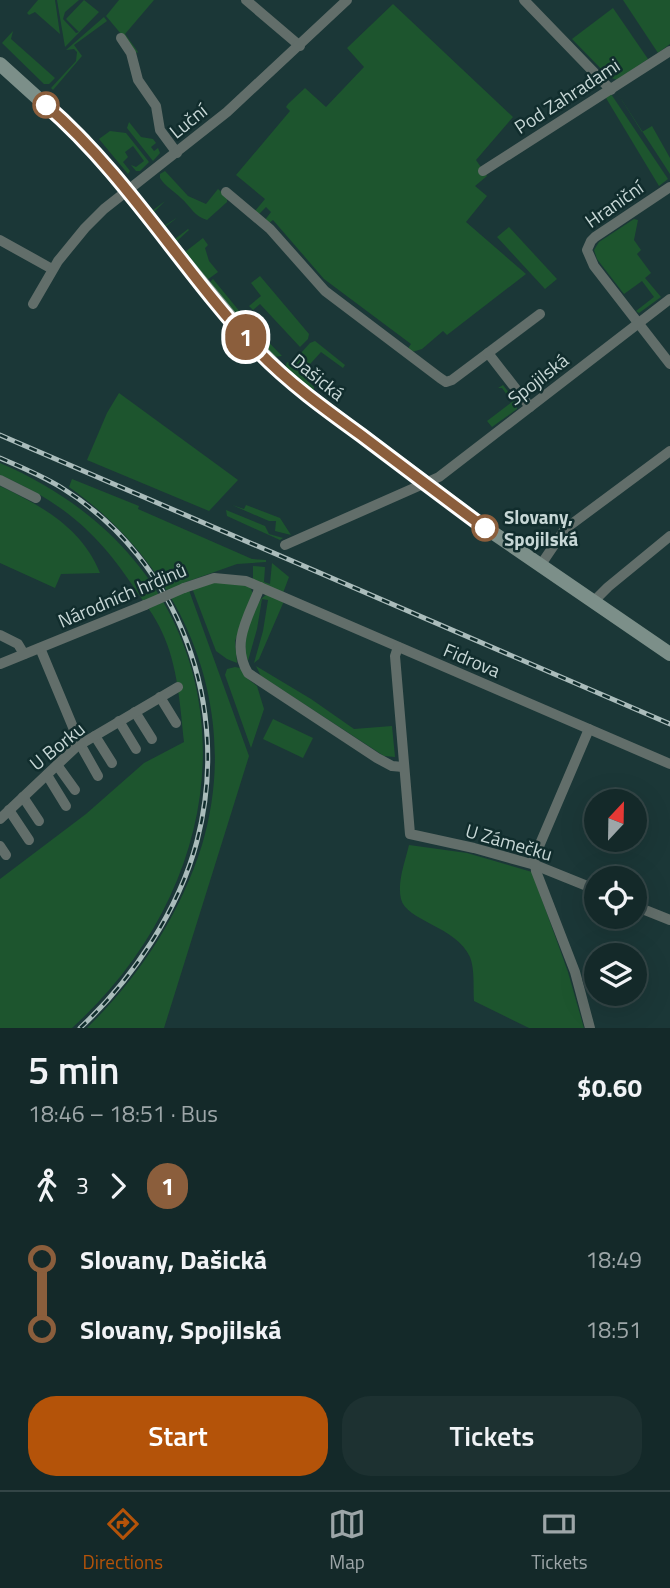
<!DOCTYPE html>
<html lang="en">
<head>
<meta charset="utf-8">
<style>
  :root { --surface:#142929; --page:#1d3131; --text:#f1f3f6; --muted:#9da6a8; --line:#334546; --accent:#b45309 }
  body { margin:0; font-family:"Titillium Web",sans-serif; background:var(--page); color:var(--text); height:100vh; display:flex; flex-direction:column; font-size:26px; white-space:nowrap }
  * { box-sizing:border-box; margin:0 }
  p { font-size:23px; color:var(--muted) }
  .icon { flex:none; width:38px; height:38px; fill:none; stroke:currentColor; stroke-width:2; stroke-linecap:round; stroke-linejoin:round }
  .map { position:relative; height:1028px; overflow:hidden }
  .drawer { display:flex; flex-direction:column; background:var(--surface); flex:1 }
  .drawer>* { flex:none }
  .badge { padding:0 14px; border-radius:23px; font-size:24px; line-height:46px }
  .needle { width:46px; rotate:22deg }
  .tools { position:absolute; left:584px; top:789px; display:grid; gap:14px }
  .tools a { display:grid; place-items:center; width:63px; height:63px; border-radius:50%; background:var(--surface); box-shadow:0 7px 28px #0002,0 0 0 2px var(--line); font-size:35px }
  .map>.badge { position:absolute; translate:-50% -50%; box-shadow:0 0 0 4px #fff }
  .legs { display:flex; align-items:center; gap:10px; height:77px; padding:0 28px; font-size:23px }
  .legs p { margin-inline-start:auto }
  .summary { display:flex; align-items:center; justify-content:space-between; height:119px; padding:0 28px }
  h1 { font-size:38px; font-weight:600; line-height:52px }
  .cta { display:flex; gap:14px; margin-top:auto; padding:14px 28px }
  .cta a { flex:1; height:80px; border-radius:28px; background:var(--accent); color:#fff; font-size:28px; font-weight:600; line-height:80px; text-align:center }
  .cta a+a { background:var(--page); color:var(--text) }
  ul { padding:0 28px; list-style:none }
  li { display:flex; align-items:center; gap:24px; height:70px; font-size:26px }
  li i { display:grid; place-items:center; width:10px; height:100%; margin:0 9px; background:currentColor }
  li i::after { content:''; width:18px; height:18px; margin:-9px; border:5px solid; border-radius:50%; background:var(--surface) }
  li p { margin-inline-start:auto }
  li:first-child i { background:linear-gradient(#0000 50%,currentColor 0) }
  li:last-child i { background:linear-gradient(currentColor 50%,#0000 0) }
  .tabs { display:flex; justify-content:space-around; align-items:center; height:98px; border-top:2px solid var(--line); background:var(--surface); font-size:19px; color:var(--muted) }
  .tabs a { display:grid; justify-items:center; gap:4px }
  .tabs .selected { color:var(--accent) }
  .map>svg:first-child { display:block }
  .green { fill:#1d552e }
  .lines { fill:none; stroke-linecap:round; stroke-linejoin:round }
  .street { stroke:#626e6a; stroke-width:10 }
  .secondary { stroke:#7c8f89; stroke-width:14 }
  .rail-casing { stroke:#aabcbb; stroke-width:5 }
  .rail { stroke:#112d2d; stroke-width:2.5; stroke-dasharray:8; stroke-linecap:butt }
  .street-bridge { stroke:#626e6a; stroke-width:10 }
  .line-1-casing { stroke:#fff; stroke-width:16 }
  .line-1 { stroke:#8b5e3c; stroke-width:10 }
  .stop-1-dot { fill:#fff; stroke:#8b5e3c; stroke-width:3.5 }
  .labels { text-anchor:middle; stroke-width:5; stroke-linejoin:round; paint-order:stroke }
  .street-label { font-size:19px; fill:#c7d7d6; stroke:#112d2d }
  .stop-label { font-size:19px; font-weight:bold; fill:#c7d7d6; stroke:#112d2d; text-anchor:start }
</style>
</head>
<body>
<div class="map">
<svg width="670" height="1028" viewBox="0 0 670 1028">
  <rect width="100%" height="100%" fill="#1b3737"/>
  <g class="green">
    <polygon points="38,0 55,0 60,34 35,12 29,15 27,13"/>
    <polygon points="57,0 79,0 65,12 63,19 76,33 79,32 66,19 84,0 99,12 65,47"/>
    <polygon points="119,0 154,0 125,34 138,52 137,53 106,16"/>
    <polygon points="623,0 670,0 670,44 658,53"/>
    <polygon points="393,4 513,117 476,160 487,176 475,186 487,196 466,222 526,274 447,335 443,331 422,349 412,352 407,350 411,344 324,279 273,220 269,223 265,220 271,212 266,207 259,214 255,211 265,199 236,175 290,111 286,107 288,104 305,88 326,107 364,67 347,48"/>
    <polygon points="613,8 648,59 617,80 609,77 572,39"/>
    <polygon points="104,17 107,21 74,45 82,56 53,90 51,88 76,61 77,52 74,49 66,50"/>
    <polygon points="13,31 11,39 55,78 49,84 44,84 2,43"/>
    <polygon points="616,91 642,132 652,126 670,158 670,174"/>
    <polygon points="611,94 668,179 659,186 606,98"/>
    <polygon points="129,122 141,137 153,139 156,143 151,147 154,151 158,148 160,153 153,161 127,128"/>
    <polygon points="110,131 126,133 149,162 140,171 136,171 131,165 136,167 144,161 133,146 125,152 128,157 123,162 130,171 128,174 99,139"/>
    <path d="M 165,171 L 188,196 L 206,204 L 218,189 L 227,197 L 227,202 L 207,220 C 194,216 191,207 181,198 C 174,191 166,187 160,178 L 160,174 Z"/>
    <polygon points="141,198 152,211 165,201 153,213 164,226 178,217 165,227 175,239 188,229 189,230 177,241 185,252 203,238 208,245 205,248 209,261 218,272 207,280"/>
    <polygon points="634,219 638,220 634,240 641,250 637,254 651,273 645,278 661,297 639,313 636,311 654,297 642,281 624,294 597,259 594,250 599,242"/>
    <polygon points="509,227 557,279 545,289 497,237"/>
    <polygon points="260,276 309,334 308,339 300,347 260,304 253,310 249,306 261,296 251,283"/>
    <polygon points="213,279 245,318 282,356 273,357 209,283"/>
    <polygon points="315,341 345,365 343,368 321,352 301,374 314,387 314,394 285,367 287,362 291,364 310,343"/>
    <polygon points="503,385 517,403 517,409 492,427 487,421 512,402 502,388 498,388"/>
    <polygon points="119,393 238,480 209,511 87,460 107,413"/>
    <path d="M 0,463 C 250,570 263,855 72,1028 L 0,1028 L 0,879 L 86,814 L 144,763 L 184,742 C 180,705 178,666 162,632 C 155,616 143,601 133,586 C 96,531 62,502 0,475 Z"/>
    <path d="M 72,479 L 139,506 L 138,509 L 252,559 L 266,560 L 266,562 L 237,564 L 186,582 L 249,756 L 164,1028 L 87,1028 C 139,977 180,915 202,845 C 243,708 183,567 69,487 Z"/>
    <path d="M 0,486 C 42,506 82,528 100,573 L 61,574 L 55,588 L 0,563 Z"/>
    <polygon points="232,505 244,509 246,505 280,518 291,535 275,531 276,521 269,521"/>
    <polygon points="226,510 265,526 269,534 283,538 280,540 227,516"/>
    <polygon points="272,563 289,577 283,593 253,580 253,566 265,567 264,582 270,584"/>
    <polygon points="231,581 250,587 253,594 235,641 237,663 227,659 216,651 192,588 205,583"/>
    <path d="M 268,594 L 284,601 L 259,659 L 254,663 L 263,631 L 268,600 L 262,599 L 257,629 L 248,661 C 239,647 253,599 268,594 Z"/>
    <polygon points="256,666 311,699 354,729 392,726 395,757 384,756 261,676"/>
    <polygon points="235,667 240,668 248,679 257,686 264,709 251,748 225,675 227,669"/>
    <polygon points="273,719 313,738 303,758 263,739"/>
    <path d="M 409,845 L 467,853 L 532,872 L 568,972 L 584,1028 L 529,1028 L 474,1001 C 473,987 475,970 470,957 C 456,926 406,921 401,899 C 397,882 405,862 409,845 Z"/>
  </g>
  <g class="lines">
    <g class="street">
      <polyline points="246,0 300,46"/>
      <polyline points="524,0 611,90"/>
      <polyline points="121,38 131,53 138,80 156,106 160,130 177,153"/>
      <polyline points="483,171 670,51"/>
      <polyline points="670,187 595,237 591,241 587,250 594,266 670,364"/>
      <polyline points="226,192 270,229 325,291 440,378 446,382 452,380 488,353 530,407"/>
      <polyline points="0,240 52,269"/>
      <polyline points="33,304 58,261 85,228 104,209 227,112 347,0"/>
      <polyline points="488,353 540,314"/>
      <polyline points="0,480 36,498"/>
      <polyline points="285,545 439,477 670,299"/>
      <polyline points="540,566 565,529 670,451"/>
      <path d="M 260,587 C 249,616 230,643 248,673 L 377,758 L 392,766 L 403,767"/>
      <polyline points="184,588 214,578 246,581 670,764"/>
      <polyline points="593,602 608,587 670,536"/>
      <polyline points="0,635 18,644 24,654"/>
      <polyline points="398,647 395,656 410,834 474,848 535,865 597,890"/>
      <polyline points="40,648 80,744 98,776"/>
      <polyline points="0,664 145,605"/>
      <polyline points="160,697 176,723"/>
      <polyline points="135,712 152,739"/>
      <polyline points="119,721 136,749"/>
      <polyline points="589,729 534,858 536,871 575,972 590,1028"/>
      <polyline points="95,736 112,763"/>
      <polyline points="57,765 75,790"/>
      <polyline points="47,775 66,806"/>
      <polyline points="23,797 39,821"/>
      <polyline points="9,810 29,840"/>
      <polyline points="0,819 76,747 178,687"/>
      <polyline points="0,846 6,855"/>
      <polyline points="635,906 670,920"/>
    </g>
    <polyline class="secondary" points="0,64 84,140 245,335 290,381 489,530 670,654"/>
    <defs>
      <g id="rail">
        <polyline points="0,435 670,724"/>
        <path d="M 0,458 C 21,467 43,476 62,488 C 180,561 232,708 197,841 C 179,910 132,980 80,1028"/>
      </g>
    </defs>
    <use href="#rail" class="rail-casing"/>
    <use href="#rail" class="rail"/>
    <polyline class="street-bridge" points="145,605 184,588"/>
  </g>
  <g class="lines">
    <defs>
      <path id="line-1" d="M 46,105 C 128,176 183,272 258,351 C 289,383 325,409 361,435 C 402,466 443,497 485,528"/>
    </defs>
    <use href="#line-1" class="line-1-casing"/>
    <use href="#line-1" class="line-1"/>
  </g>
  <g class="stop-1-dot">
    <circle cx="46" cy="105" r="12"/>
    <circle cx="485" cy="528" r="12"/>
  </g>
  <g class="labels">
    <g class="street-label">
      <text transform="translate(567 96) rotate(-33)" y="7">Pod Zahradami</text>
      <text transform="translate(188 121) rotate(-39)" y="7">Luční</text>
      <text transform="translate(614 204) rotate(-35)" y="7">Hraniční</text>
      <text transform="translate(318 377) rotate(39)" y="7">Dašická</text>
      <text transform="translate(538 379) rotate(-38)" y="7">Spojilská</text>
      <text transform="translate(122 595) rotate(-23)" y="7">Národních hrdinů</text>
      <text transform="translate(472 660) rotate(23)" y="7">Fidrova</text>
      <text transform="translate(57 746) rotate(-39)" y="7">U Borku</text>
      <text transform="translate(509 842) rotate(16)" y="7">U Zámečku</text>
    </g>
    <g class="stop-label">
      <text x="504" y="524">Slovany,<tspan x="504" dy="22">Spojilská</tspan></text>
    </g>
  </g>
</svg>
<div class="tools">
<a><svg class="needle" viewBox="-14 -14 28 28"><path d="M0-13l5 13h-10z" fill="#e53935"/><path d="M0 13l5-13h-10z" fill="#9da6a8"/></svg></a>
<a><svg class="icon" aria-label="locate" viewBox="0 0 24 24"><circle cx="12" cy="12" r="6"/><path d="M12 2v4M12 18v4M2 12h4M18 12h4"/></svg></a>
<a><svg class="icon" aria-label="layers" viewBox="0 0 24 24"><path d="M12 4l9 5-9 5-9-5zM3 14l9 5 9-5"/></svg></a>
</div>
<b class="badge" style="left:246px;top:337px;background:#8b5e3c;color:#fff">1</b>
</div>
<section class="drawer">
<div class="summary"><div><h1>5 min</h1><p>18:46 – 18:51 · Bus</p></div><b>$0.60</b></div>
<div class="legs"><svg class="icon" aria-label="walk" viewBox="0 0 24 24"><circle cx="13" cy="4" r="2"/><path d="M13 8l-2 6 4 7M11 14l-3 7M7 12l3-4h3l4 4"/></svg>3<svg class="icon" aria-label="forward" viewBox="0 0 24 24"><path d="M9 5l7 7-7 7"/></svg><b class="badge" style="background:#8b5e3c;color:#fff">1</b></div>
<ul>
<li><i style="color:#8b5e3c"></i><b>Slovany, Dašická</b><p>18:49</p></li>
<li><i style="color:#8b5e3c"></i><b>Slovany, Spojilská</b><p>18:51</p></li>
</ul>
<div class="cta"><a>Start</a><a>Tickets</a></div>
</section>
<nav class="tabs">
<a class="selected"><svg class="icon" aria-label="directions" viewBox="0 0 24 24"><path d="M12 3l9 9-9 9-9-9zM9 14v-3h6M13 9l2 2-2 2"/></svg>Directions</a>
<a><svg class="icon" aria-label="map" viewBox="0 0 24 24"><path d="M3 6l6-2 6 2 6-2v14l-6 2-6-2-6 2zM9 4v14M15 6v14"/></svg>Map</a>
<a><svg class="icon" aria-label="tickets" viewBox="0 0 24 24"><path d="M3 7h18v10H3zM15 7v10"/></svg>Tickets</a>
</nav>
</body>
</html>
